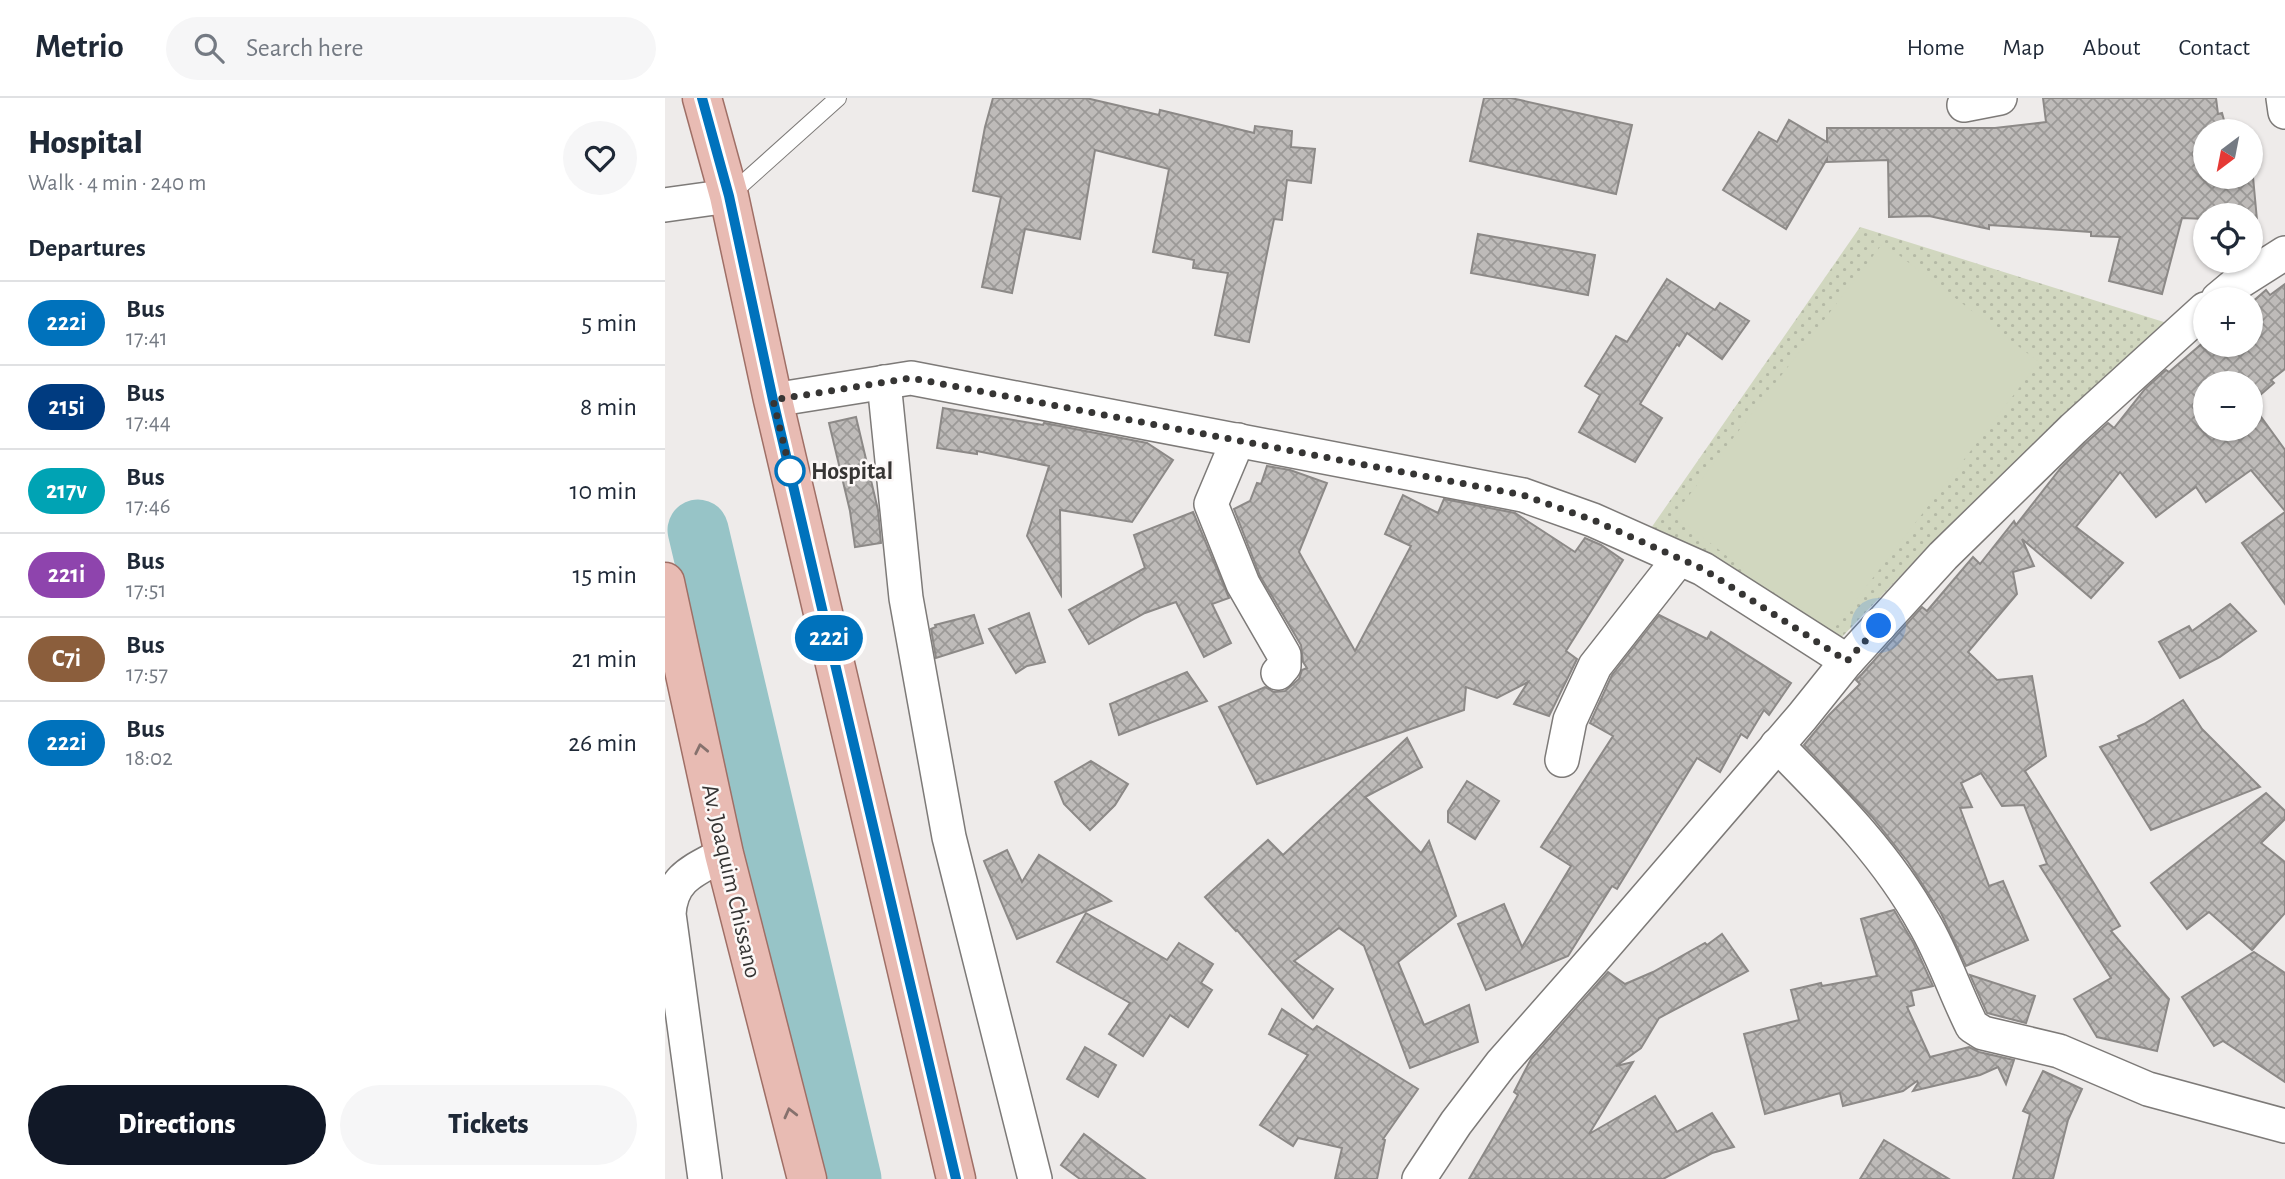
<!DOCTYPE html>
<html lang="en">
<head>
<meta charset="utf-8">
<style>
  :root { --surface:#fff; --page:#f6f6f7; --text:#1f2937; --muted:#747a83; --line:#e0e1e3; --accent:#111827 }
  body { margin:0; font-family:"Alegreya Sans",sans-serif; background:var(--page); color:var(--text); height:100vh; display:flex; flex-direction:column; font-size:26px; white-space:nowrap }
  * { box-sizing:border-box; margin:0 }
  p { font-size:23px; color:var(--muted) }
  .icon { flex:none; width:38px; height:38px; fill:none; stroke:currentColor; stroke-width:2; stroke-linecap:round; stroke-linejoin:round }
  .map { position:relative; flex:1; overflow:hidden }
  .drawer { display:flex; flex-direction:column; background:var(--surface); width:665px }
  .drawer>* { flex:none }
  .badge { padding:0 14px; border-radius:23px; font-size:24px; line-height:46px }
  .needle { width:46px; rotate:212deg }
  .fabs { position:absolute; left:1528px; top:21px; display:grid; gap:14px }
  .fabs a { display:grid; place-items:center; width:70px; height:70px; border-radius:50%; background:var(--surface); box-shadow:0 2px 5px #0004; font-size:35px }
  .you { position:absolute; width:35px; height:35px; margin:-18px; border:5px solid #fff; border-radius:50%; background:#1a73e8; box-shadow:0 0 0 10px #1a73e833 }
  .map>.badge { position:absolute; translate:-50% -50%; box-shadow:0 0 0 4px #fff }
  h2 { padding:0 28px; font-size:26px; line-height:63px }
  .round { display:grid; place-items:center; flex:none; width:74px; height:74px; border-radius:37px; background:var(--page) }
  .summary { display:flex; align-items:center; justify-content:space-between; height:119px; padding:0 28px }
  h1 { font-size:33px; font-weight:800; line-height:52px }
  .button { display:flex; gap:14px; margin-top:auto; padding:14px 28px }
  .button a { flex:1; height:80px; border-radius:42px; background:var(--accent); color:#fff; font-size:28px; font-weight:800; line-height:80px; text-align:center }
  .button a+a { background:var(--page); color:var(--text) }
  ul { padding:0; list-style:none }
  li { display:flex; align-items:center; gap:21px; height:84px; padding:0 28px; border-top:2px solid var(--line) }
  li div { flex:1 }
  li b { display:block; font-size:26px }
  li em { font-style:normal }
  li .badge { min-width:77px; font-weight:700; text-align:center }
  header { display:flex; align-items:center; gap:42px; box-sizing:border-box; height:98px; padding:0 35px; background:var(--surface); border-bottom:2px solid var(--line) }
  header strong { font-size:33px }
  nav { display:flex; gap:38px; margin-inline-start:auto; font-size:24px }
  .search { width:490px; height:63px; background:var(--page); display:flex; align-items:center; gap:18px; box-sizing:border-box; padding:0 24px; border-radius:38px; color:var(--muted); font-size:26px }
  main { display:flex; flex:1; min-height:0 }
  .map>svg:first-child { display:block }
  .grass { fill:url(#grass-dots) }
  .pitch { fill:#d1d7bf }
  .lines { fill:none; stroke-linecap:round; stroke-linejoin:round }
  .river { stroke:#97c4c7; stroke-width:61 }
  .building { fill:url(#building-cross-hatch); stroke:#8c8987; stroke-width:2 }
  .lane-casing { stroke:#7d7a78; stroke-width:18 }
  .street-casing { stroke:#7d7a78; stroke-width:36 }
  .primary-casing { stroke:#9f6f66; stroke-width:41 }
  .lane { stroke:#fff; stroke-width:16 }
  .street { stroke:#fff; stroke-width:33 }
  .primary { stroke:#e8bbb3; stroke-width:38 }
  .oneway { stroke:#86716d }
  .line-casing { stroke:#fff; stroke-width:16 }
  .line { stroke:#0072bc; stroke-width:10 }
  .walk { stroke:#363534; stroke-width:7; stroke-dasharray:0 12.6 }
  .stop-dot { fill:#fff; stroke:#0072bc; stroke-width:3.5 }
  .labels { text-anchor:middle; stroke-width:5; stroke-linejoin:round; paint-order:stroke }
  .stop-label { font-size:24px; font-weight:bold; fill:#363534; stroke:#fcf8f7; text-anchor:start }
  .street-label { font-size:24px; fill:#363534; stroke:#fcf8f7 }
</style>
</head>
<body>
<header>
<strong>Metrio</strong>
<div class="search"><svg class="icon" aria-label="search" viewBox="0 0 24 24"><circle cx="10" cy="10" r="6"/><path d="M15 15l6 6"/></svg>Search here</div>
<nav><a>Home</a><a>Map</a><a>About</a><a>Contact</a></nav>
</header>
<main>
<section class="drawer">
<div class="summary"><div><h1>Hospital</h1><p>Walk · 4 min · 240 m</p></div><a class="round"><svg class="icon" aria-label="heart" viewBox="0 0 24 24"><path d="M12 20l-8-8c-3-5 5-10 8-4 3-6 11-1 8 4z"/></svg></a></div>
<h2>Departures</h2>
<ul>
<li><span class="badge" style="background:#0072bc;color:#fff">222i</span><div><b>Bus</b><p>17:41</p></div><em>5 min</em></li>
<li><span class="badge" style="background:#003b80;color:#fff">215i</span><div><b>Bus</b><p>17:44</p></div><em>8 min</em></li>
<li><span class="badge" style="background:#00a3b4;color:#fff">217v</span><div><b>Bus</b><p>17:46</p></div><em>10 min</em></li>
<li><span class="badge" style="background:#8e44ad;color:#fff">221i</span><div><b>Bus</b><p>17:51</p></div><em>15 min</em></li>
<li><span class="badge" style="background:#8b5e3c;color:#fff">C7i</span><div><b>Bus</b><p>17:57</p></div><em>21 min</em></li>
<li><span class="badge" style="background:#0072bc;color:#fff">222i</span><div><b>Bus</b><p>18:02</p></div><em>26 min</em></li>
</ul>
<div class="button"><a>Directions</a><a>Tickets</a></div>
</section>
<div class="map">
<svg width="1620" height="1081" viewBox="0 0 1620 1081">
  <defs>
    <pattern id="grass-dots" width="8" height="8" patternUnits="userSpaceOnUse" patternTransform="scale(1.75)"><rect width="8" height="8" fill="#d1d7bf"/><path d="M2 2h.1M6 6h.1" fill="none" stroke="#b4b9a5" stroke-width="1.8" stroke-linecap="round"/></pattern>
    <pattern id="building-cross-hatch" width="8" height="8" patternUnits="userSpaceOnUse" patternTransform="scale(1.75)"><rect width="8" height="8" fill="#bebbb9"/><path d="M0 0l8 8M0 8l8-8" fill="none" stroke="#9b9997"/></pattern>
  </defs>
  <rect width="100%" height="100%" fill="#eeebea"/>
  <polygon class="grass" points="1195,129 1502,225 1267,445 1153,564 984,433"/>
  <polygon class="pitch" points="1218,145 1374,264 1164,537 1009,417"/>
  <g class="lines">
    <polyline class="river" points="33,432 186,1081"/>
  </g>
  <g class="building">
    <polygon points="328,0 421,0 494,17 495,12 589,35 590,28 627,33 626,49 650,51 646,85 622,82 617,122 609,121 584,244 550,237 563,175 528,170 529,162 488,154 504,71 430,52 415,141 360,131 347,195 317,189 336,99 308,93 320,29"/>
    <polygon points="819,0 846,0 967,27 951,96 805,63"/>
    <polygon points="1378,0 1551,0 1553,16 1557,15 1562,33 1540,33 1540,79 1588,79 1592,122 1586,122 1586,117 1540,117 1540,121 1517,120 1497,196 1444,183 1455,139 1426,138 1426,134 1324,127 1324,131 1264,118 1224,119 1223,62 1162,64 1162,61 1121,131 1058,92 1094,34 1112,44 1124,22 1162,44 1162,30 1330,30 1381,24"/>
    <polygon points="813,136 930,157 923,197 806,175"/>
    <polygon points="1002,181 1050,212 1055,205 1084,223 1057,261 1022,235 1014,248 1012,246 975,306 997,320 970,364 914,334 935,297 920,288 951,238 962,244"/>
    <polygon points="1620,186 1620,271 1606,282 1609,285 1586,305 1586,285 1540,285 1540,331 1586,331 1586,305 1620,352 1620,413 1586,372 1541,404 1531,389 1491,419 1455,374 1411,429 1458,465 1426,500 1357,441 1369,468 1348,474 1352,496 1303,554 1332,582 1367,578 1381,658 1360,673 1455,828 1446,833 1504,901 1492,953 1432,939 1409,901 1446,880 1375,768 1382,766 1359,707 1337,708 1316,675 1296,685 1307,709 1295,710 1324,788 1338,783 1363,842 1301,868 1276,815 1243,764 1207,719 1139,647 1164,617 1195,586 1191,582 1197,576 1257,509 1262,513 1308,459 1315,466 1349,423 1351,427 1395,371 1421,345 1443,325 1449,330 1480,291 1501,272 1504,274 1540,243 1540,247 1586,247 1586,205 1601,192 1605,197"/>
    <polygon points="278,310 378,327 379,325 482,345 508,362 467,424 395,412 396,497 362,438 384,368 312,353 312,356 272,350"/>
    <polygon points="191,319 213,412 216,445 190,449 185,413 164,325"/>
    <polygon points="602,368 625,372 662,385 634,454 690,553 746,448 720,436 738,397 773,415 779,401 850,415 910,454 920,440 936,447 958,462 901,553 912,561 884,618 849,606 863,584 832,600 801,589 799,612 592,686 554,609 600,589 609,594 620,593 634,581 637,572 642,570 638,564 636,547 595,478 569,411 585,403 592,385 596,386"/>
    <polygon points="528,414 564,500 547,506 566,545 539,559 511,504 480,515 424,546 404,512 480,470 469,437"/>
    <polygon points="1620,414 1620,506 1577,445"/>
    <polygon points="1565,506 1591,533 1555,559 1515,580 1494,544 1524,528 1527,533"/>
    <polygon points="364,515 380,564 362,568 351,575 324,531"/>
    <polygon points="309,517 318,545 271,560 266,531 271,529 270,527"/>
    <polygon points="994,517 1042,541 1046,534 1126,585 1104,617 1099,612 1082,640 1076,636 1055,674 1032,660 952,791 947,788 903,858 821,892 793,826 839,806 857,849 906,768 876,749 948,638 925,625 947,577"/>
    <polygon points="522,574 542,603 454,637 445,606"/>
    <polygon points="1518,602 1537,631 1595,689 1486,732 1435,649 1455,641 1453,638 1479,626"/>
    <polygon points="742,640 757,669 700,699 756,755 764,743 791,818 733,864 759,927 804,907 813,944 745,970 699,848 674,830 629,863 668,891 648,920 572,832 571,833 540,799 603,742 618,757"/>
    <polygon points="426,663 463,686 450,707 425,732 399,706 390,684"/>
    <polygon points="802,683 834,703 810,741 783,724 783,713"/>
    <polygon points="1601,695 1620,713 1620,721 1596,745 1620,764 1620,815 1587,852 1544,814 1522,831 1486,785"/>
    <polygon points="342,752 357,784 374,757 446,803 352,841 319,763"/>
    <polygon points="1229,812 1249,846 1268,888 1246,893 1249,907 1242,909 1265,959 1304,949 1314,954 1349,962 1341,986 1333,969 1315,977 1248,993 1253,985 1252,983 1238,993 1178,1008 1175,995 1100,1016 1079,936 1134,922 1126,892 1156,885 1157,888 1212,878 1196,821"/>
    <polygon points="421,815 502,862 514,845 548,866 536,885 547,892 523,929 505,917 478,958 444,936 465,905 392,864"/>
    <polygon points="1057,836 1083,873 994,920 976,950 951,968 968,964 924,1036 990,998 1012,1034 1047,1015 1069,1049 1047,1055 998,1081 804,1081 853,997 849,994 866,961 943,874 960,886 988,874 1040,845 1042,847"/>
    <polygon points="1589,854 1620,875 1620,984 1558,943 1549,948 1517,899"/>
    <polygon points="1305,877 1370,898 1361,925 1322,915"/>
    <polygon points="617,911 648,932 652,928 753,991 718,1041 720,1042 712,1081 670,1081 677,1050 633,1040 628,1048 595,1027 643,957 604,936"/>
    <polygon points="420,949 451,967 433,999 402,981"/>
    <polygon points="1378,973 1417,991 1403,1022 1388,1081 1348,1081 1365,1016 1358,1013"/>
    <polygon points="419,1036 480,1081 415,1081 396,1067"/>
    <polygon points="1219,1042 1284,1081 1195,1081"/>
  </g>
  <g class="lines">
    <defs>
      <polyline id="lane" points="66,96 173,0"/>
      <g id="street">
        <polyline points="1618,0 1620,14"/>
        <polyline points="1299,7 1335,0"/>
        <polyline points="0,107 64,98"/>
        <polyline points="1553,201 1571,186 1620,155"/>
        <polyline points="219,284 241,500 284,739 370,1081"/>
        <polyline points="108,302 246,280 858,397 928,422 1038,471 1182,563"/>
        <polyline points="573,342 546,406 578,486 619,557 619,568 613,575"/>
        <path d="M 1112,647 C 1167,703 1221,756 1259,825 C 1278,857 1290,894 1307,928 L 1318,935 L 1394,953 L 1483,991 L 1620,1028"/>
        <polyline points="897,662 905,622 930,568 1014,461"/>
        <path d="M 40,1081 L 4,816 C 6,779 30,772 59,756"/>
        <polyline points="754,1081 791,1025 836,966 926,864 1137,619 1182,563 1278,458 1408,331 1540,211"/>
      </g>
      <g id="primary">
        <polyline points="37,0 64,98 108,302 291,1081"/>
        <polyline points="0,484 59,756 142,1081"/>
      </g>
    </defs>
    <use href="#lane" class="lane-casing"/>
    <use href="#street" class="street-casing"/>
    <use href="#primary" class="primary-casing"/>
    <use href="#lane" class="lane"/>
    <use href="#street" class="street"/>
    <use href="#primary" class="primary"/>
  </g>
  <defs><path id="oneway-chevron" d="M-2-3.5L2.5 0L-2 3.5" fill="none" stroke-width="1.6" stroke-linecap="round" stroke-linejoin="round" transform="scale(1.75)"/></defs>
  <g class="oneway">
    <use href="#oneway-chevron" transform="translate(36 651) rotate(-102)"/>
    <use href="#oneway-chevron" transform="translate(125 1015) rotate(-104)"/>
  </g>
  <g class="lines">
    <defs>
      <polyline id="line" points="37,0 64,98 108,302 291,1081"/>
    </defs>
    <use href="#line" class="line-casing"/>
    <use href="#line" class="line"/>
    <polyline class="walk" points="125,373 126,376 108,302 246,280 858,397 928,422 1038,471 1182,563 1214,528"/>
  </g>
  <circle class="stop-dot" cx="125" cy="373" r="14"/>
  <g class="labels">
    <g class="stop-label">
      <text x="146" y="381">Hospital</text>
    </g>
    <g class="street-label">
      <text transform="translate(67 783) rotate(77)" y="8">Av. Joaquim Chissano</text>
    </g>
  </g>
</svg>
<div class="fabs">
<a><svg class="needle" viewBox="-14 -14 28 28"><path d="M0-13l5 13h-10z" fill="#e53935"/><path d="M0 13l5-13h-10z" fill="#747a83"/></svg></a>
<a><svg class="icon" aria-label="locate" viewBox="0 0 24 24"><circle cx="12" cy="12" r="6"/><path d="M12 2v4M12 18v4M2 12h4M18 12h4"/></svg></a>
<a>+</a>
<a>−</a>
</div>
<div class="you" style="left:1214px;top:528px"></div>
<b class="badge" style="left:164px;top:540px;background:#0072bc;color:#fff">222i</b>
</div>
</main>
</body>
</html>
